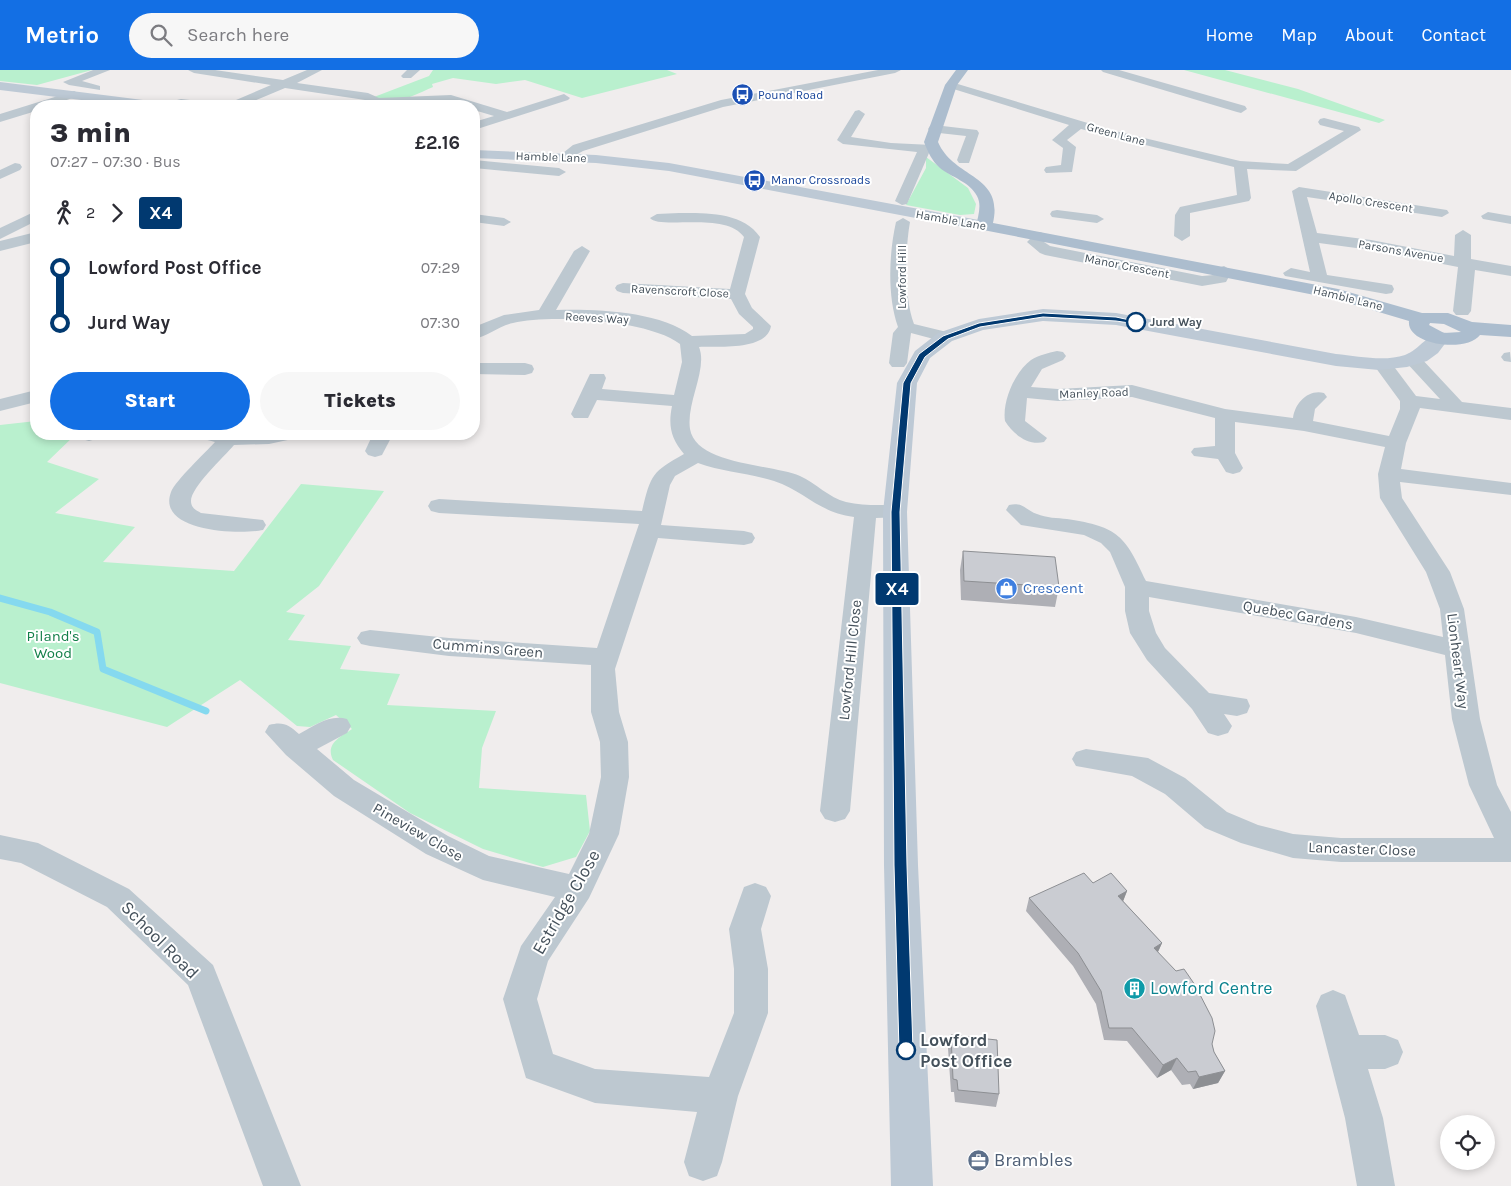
<!DOCTYPE html>
<html lang="en">
<head>
<meta charset="utf-8">
<style>
  :root { --surface:#fff; --page:#f7f7f7; --text:#2b2b33; --muted:#7c7c81; --accent:#136fe4 }
  body { margin:0; font-family:Karla,sans-serif; background:var(--page); color:var(--text); height:100vh; display:flex; flex-direction:column; font-size:19px; white-space:nowrap }
  * { box-sizing:border-box; margin:0 }
  p { font-size:16px; color:var(--muted) }
  .icon { flex:none; width:28px; height:28px; fill:none; stroke:currentColor; stroke-width:2; stroke-linecap:round; stroke-linejoin:round }
  .map { position:relative; flex:1; overflow:hidden }
  .details { position:absolute; left:30px; top:30px; width:450px; height:340px; display:flex; flex-direction:column; background:var(--surface); border-radius:20px; box-shadow:0 2px 8px #0003 }
  .details>* { flex:none }
  .badge { padding:0 10px; border-radius:4px; font-size:18px; line-height:32px }
  .controls { position:absolute; left:1440px; top:1045px; display:grid; gap:10px }
  .controls a { display:grid; place-items:center; width:55px; height:55px; border-radius:50%; background:var(--surface); box-shadow:0 2px 8px #0003; font-size:25px }
  .map>.badge { position:absolute; translate:-50% -50%; box-shadow:0 0 0 2px #fff }
  .legs { display:flex; align-items:center; gap:8px; height:55px; padding:0 20px; font-size:16px }
  .legs p { margin-inline-start:auto }
  .head { display:flex; align-items:center; justify-content:space-between; height:85px; padding:0 20px }
  h1 { font-size:28px; font-weight:800; line-height:38px }
  .action { display:flex; gap:10px; margin-top:auto; padding:10px 20px }
  .action a { flex:1; height:58px; border-radius:30px; background:var(--accent); color:#fff; font-size:20px; font-weight:800; line-height:58px; text-align:center }
  .action a+a { background:var(--page); color:var(--text) }
  ul { padding:0 20px; list-style:none }
  li { display:flex; align-items:center; gap:18px; height:55px; font-size:19px }
  li i { display:grid; place-items:center; width:8px; height:100%; margin:0 6px; background:currentColor }
  li i::after { content:''; width:12px; height:12px; margin:-6px; border:4px solid; border-radius:50%; background:var(--surface) }
  li p { margin-inline-start:auto }
  li:first-child i { background:linear-gradient(#0000 50%,currentColor 0) }
  li:last-child i { background:linear-gradient(currentColor 50%,#0000 0) }
  header { display:flex; align-items:center; gap:30px; box-sizing:border-box; height:70px; padding:0 25px; background:var(--accent); color:#fff }
  header strong { font-size:24px }
  nav { display:flex; gap:28px; margin-inline-start:auto; font-size:18px }
  .search { width:350px; height:45px; background:var(--page); display:flex; align-items:center; gap:12px; box-sizing:border-box; padding:0 18px; border-radius:28px; color:var(--muted); font-size:19px }
  .map>svg:first-child { display:block }
  .green { fill:#b9f0ce }
  .lines { fill:none; stroke-linecap:round; stroke-linejoin:round }
  .stream { stroke:#85d9ef; stroke-width:7 }
  .street { fill:#bdc8d0; fill-rule:evenodd }
  .secondary { fill:#bdc9d5; fill-rule:evenodd }
  .primary { fill:#acbdce; fill-rule:evenodd }
  .wall { fill:#aeafb5 }
  .shaded-wall { fill:#8d8f93 }
  .building { fill:#caccd2; stroke:#8d8f93 }
  .line-1 { fill:#013970; stroke:#fff }
  .stop-1-dot { fill:#fff; stroke:#013970; stroke-width:2.5 }
  .labels { text-anchor:middle; stroke-width:4; stroke-linejoin:round; paint-order:stroke }
  .far-transit-label { font-size:12px; fill:#164399; stroke:#fff; text-anchor:start }
  .far-street-label { font-size:12px; fill:#45515b; stroke:#fff }
  .far-stop-label { font-size:12px; font-weight:bold; fill:#45515b; stroke:#fff; text-anchor:start }
  .shop-label { font-size:15px; fill:#366cbe; stroke:#fff; text-anchor:start }
  .street-label { font-size:15px; fill:#45515b; stroke:#fff }
  .park-label { font-size:15px; fill:#137f49; stroke:#fff }
  .near-street-label { font-size:18px; fill:#45515b; stroke:#fff }
  .near-culture-label { font-size:18px; fill:#0d838f; stroke:#fff; text-anchor:start }
  .near-stop-label { font-size:18px; font-weight:bold; fill:#45515b; stroke:#fff; text-anchor:start }
  .near-service-label { font-size:18px; fill:#4e5e75; stroke:#fff; text-anchor:start }
</style>
</head>
<body>
<header>
<strong>Metrio</strong>
<div class="search"><svg class="icon" aria-label="search" viewBox="0 0 24 24"><circle cx="10" cy="10" r="6"/><path d="M15 15l6 6"/></svg>Search here</div>
<nav><a>Home</a><a>Map</a><a>About</a><a>Contact</a></nav>
</header>
<div class="map">
<svg width="1511" height="1116" viewBox="0 0 1511 1116">
  <rect width="100%" height="100%" fill="#f0eded"/>
  <g class="green">
    <polygon points="0,0 92,0 37,15 0,11"/>
    <path d="M 433,0 L 667,0 L 677,4 L 582,28 L 525,10 L 496,14 L 453,8 L 432,14 L 433,17 C 414,25 393,38 374,27 L 429,6 Z"/>
    <polygon points="1184,0 1225,0 1298,19 1385,50 1379,53"/>
    <polygon points="926,87 968,118 976,134 974,144 960,145 906,135 926,98"/>
    <path d="M 36,351 L 36,364 L 76,364 L 47,392 L 99,409 L 55,443 L 135,457 L 103,492 L 234,501 L 301,414 L 384,421 L 319,516 L 286,542 L 305,545 L 288,570 L 351,576 L 340,599 L 400,604 L 387,635 L 496,641 L 482,678 L 479,718 L 586,725 L 590,761 L 576,787 L 543,797 L 483,779 L 410,743 L 333,690 C 325,674 340,667 352,659 L 336,645 L 310,657 L 297,656 L 240,610 L 167,657 L 0,613 L 0,355 Z"/>
  </g>
  <g class="lines">
    <polyline class="stream" points="0,528 50,542 97,562 103,599 206,641"/>
    <g class="street">
      <polygon points="93,0 110,0 82,11 100,16 100,20 69,15 63,12"/>
      <polygon points="188,0 215,0 283,10 307,0 322,0 297,13 368,23 379,28 451,25 507,42 564,24 570,28 568,30 474,60 474,52 494,46 474,40 474,36 450,33 369,36 370,33 365,30 285,18 242,36 227,36 229,33 271,15 194,3"/>
      <polygon points="407,0 420,0 411,8 403,8 401,6"/>
      <polygon points="878,0 901,0 895,3 723,37 583,81 565,91 558,87 573,75 721,30"/>
      <polygon points="1101,0 1119,0 1245,36 1247,39 1241,43 1237,42 1103,2"/>
      <polygon points="951,12 1111,60 1240,91 1288,94 1344,61 1320,55 1318,52 1320,49 1324,48 1359,57 1361,60 1296,101 1247,99 1251,128 1249,131 1190,143 1190,166 1182,171 1174,166 1175,145 1180,137 1237,125 1234,97 1081,59 1067,70 1076,77 1072,102 1046,103 1044,100 1046,97 1061,95 1063,78 1052,70 1069,55 947,17 945,15"/>
      <polygon points="74,21 80,24 78,26 50,36 36,36 36,41 0,52 0,44"/>
      <polygon points="181,29 208,32 214,36 177,36 177,30"/>
      <polygon points="859,40 865,44 851,67 891,73 932,75 939,79 937,82 929,83 907,134 902,135 895,131 917,82 843,74 837,70 855,41"/>
      <polygon points="934,55 977,60 979,63 969,93 959,93 957,90 966,66 930,62 928,59 930,56"/>
      <polygon points="474,90 559,98 566,102 559,106 474,98"/>
      <polygon points="15,93 20,94 22,97 20,100 0,109 0,100"/>
      <polygon points="1299,117 1447,140 1449,143 1442,147 1307,127 1317,163 1371,170 1454,186 1455,165 1463,160 1471,165 1471,189 1511,196 1511,206 1475,200 1471,241 1468,245 1456,245 1453,241 1458,197 1371,180 1319,173 1327,205 1386,214 1392,215 1394,219 1392,223 1386,224 1285,206 1283,203 1291,198 1310,202 1292,121"/>
      <polygon points="1057,140 1097,145 1104,149 1097,153 1052,147 1050,144 1052,141"/>
      <polygon points="36,141 36,151 0,169 0,158"/>
      <polygon points="1488,142 1511,146 1511,154 1483,149 1481,146"/>
      <path d="M 679,143 C 707,143 743,142 760,167 L 745,224 L 752,238 L 771,256 C 767,281 718,276 699,277 C 708,299 686,333 690,359 C 696,395 772,394 800,406 C 816,413 829,428 846,432 C 862,436 879,435 895,435 L 903,437 L 906,442 L 903,447 L 876,448 L 850,741 L 845,749 L 835,752 L 825,749 L 820,741 L 854,447 C 817,442 805,421 774,411 C 749,403 723,402 698,393 L 675,406 L 670,415 L 661,455 L 744,461 L 752,463 L 755,468 L 752,473 L 744,475 L 658,468 L 615,599 L 619,642 L 628,672 L 629,707 L 619,764 L 589,828 L 548,891 L 537,929 L 553,984 L 595,999 L 709,1007 L 734,943 L 734,899 L 729,859 L 744,817 L 755,813 L 766,817 L 771,826 L 761,859 L 768,899 L 768,943 L 738,1026 L 722,1092 L 717,1106 L 703,1111 L 689,1106 L 684,1092 L 697,1042 L 595,1033 L 526,1008 L 503,929 L 521,876 L 555,827 L 483,810 L 426,784 L 334,726 L 286,685 L 265,662 L 269,655 C 283,651 289,655 299,664 C 315,656 329,644 347,649 L 351,656 L 347,663 L 317,679 L 354,710 L 448,766 L 489,786 L 569,804 L 589,764 L 601,707 L 600,672 L 591,642 L 591,595 L 449,586 L 370,576 L 361,574 L 357,568 L 361,562 L 370,560 L 449,568 L 597,578 L 639,454 L 439,443 L 431,441 L 428,436 L 431,431 L 439,429 L 642,441 C 651,404 652,402 684,384 C 671,369 668,356 672,336 L 597,330 L 588,348 L 574,348 L 571,344 L 588,308 L 590,304 L 604,304 L 606,308 L 602,319 L 674,325 L 682,292 L 680,274 C 649,250 551,244 513,253 C 499,256 488,266 474,269 L 474,257 L 504,245 L 539,240 L 574,181 L 582,176 L 590,181 L 556,240 C 597,239 659,241 692,266 L 745,264 L 753,259 L 753,257 L 739,244 L 731,229 L 623,223 L 617,221 L 615,218 L 617,215 L 623,213 L 730,219 L 744,167 C 726,141 659,160 650,148 L 657,144 Z"/>
      <polygon points="474,144 504,148 511,152 504,156 474,152"/>
      <path d="M 903,148 L 910,152 C 905,180 904,227 914,254 L 951,263 L 954,267 L 951,271 L 945,272 L 911,263 L 907,293 L 904,297 L 892,297 L 889,293 L 893,263 L 898,257 C 887,226 889,183 896,152 Z"/>
      <polygon points="36,162 36,172 0,181 0,171"/>
      <polygon points="1040,162 1045,164 1048,167 1044,172 1050,176 1202,206 1214,205 1218,198 1224,196 1232,201 1226,212 1202,216 1045,185 1040,183 1027,172 1035,164"/>
      <path d="M 1057,281 L 1063,282 L 1066,286 L 1063,290 L 1042,299 L 1031,317 L 1058,319 L 1132,315 L 1225,339 L 1293,348 C 1295,333 1308,319 1324,323 L 1327,327 L 1315,339 L 1313,351 L 1389,366 L 1400,339 L 1400,331 L 1373,294 L 1375,290 L 1389,290 L 1416,326 L 1440,329 L 1404,290 L 1407,286 L 1419,286 L 1462,332 L 1511,338 L 1511,350 L 1420,338 L 1406,373 L 1401,399 L 1511,413 L 1511,425 L 1400,412 L 1402,428 L 1450,502 L 1464,539 L 1480,649 L 1497,715 L 1511,742 L 1511,792 L 1341,792 L 1293,788 L 1241,773 L 1205,758 L 1165,724 L 1132,706 L 1076,696 L 1072,689 L 1076,682 L 1086,679 L 1148,688 L 1185,708 L 1227,742 L 1258,755 L 1293,764 L 1341,768 L 1494,768 L 1469,715 L 1452,649 L 1445,585 L 1356,563 L 1149,527 L 1149,541 L 1156,563 L 1165,578 L 1209,623 L 1247,629 L 1250,636 L 1247,643 L 1237,646 L 1224,644 L 1232,656 L 1228,663 L 1218,666 L 1208,663 L 1192,639 L 1147,590 L 1130,563 L 1125,541 L 1125,517 L 1110,482 L 1101,473 L 1084,465 L 1021,455 L 1006,440 L 1009,435 C 1024,432 1025,440 1037,444 C 1046,448 1058,448 1067,449 C 1119,457 1125,466 1146,511 L 1356,547 L 1443,567 L 1440,539 L 1426,502 L 1380,428 L 1378,404 L 1385,377 L 1304,361 L 1235,352 L 1235,383 L 1243,398 L 1240,402 L 1233,404 L 1226,402 L 1218,389 L 1194,386 L 1191,382 L 1194,378 L 1215,376 L 1215,348 L 1132,327 L 1058,331 L 1027,328 L 1025,351 L 1047,368 L 1044,372 C 1028,376 1013,364 1005,351 C 1002,331 1015,302 1031,290 C 1039,285 1048,283 1057,281 Z"/>
      <polygon points="1510,282 1511,292 1504,291 1501,287 1504,283"/>
      <polygon points="474,293 525,293 532,295 534,299 532,303 525,305 474,304"/>
      <polygon points="36,320 36,332 0,341 0,329"/>
      <polygon points="80,364 102,364 99,368 89,371 82,369"/>
      <path d="M 197,364 L 300,364 L 297,368 L 269,374 L 234,375 C 224,387 191,417 191,431 C 191,438 196,440 201,443 L 263,450 L 266,455 L 263,460 C 240,465 156,462 171,422 C 176,410 205,383 215,372 L 200,368 Z"/>
      <polygon points="373,364 393,364 382,385 375,387 368,385 365,381"/>
      <polygon points="0,765 38,773 129,819 213,895 301,1116 263,1116 188,915 107,837 21,793 0,789"/>
      <polygon points="1333,920 1345,925 1359,965 1385,965 1398,970 1403,982 1398,994 1385,999 1368,999 1383,1048 1395,1116 1357,1116 1345,1048 1316,936 1321,925"/>
    </g>
    <g class="secondary">
      <polygon points="0,12 159,32 166,36 130,36 0,20"/>
      <polygon points="474,80 596,85 669,93 984,151 990,153 992,156 990,159 984,161 669,101 596,93 474,88"/>
      <path d="M 1043,239 L 1116,243 L 1336,284 C 1358,286 1384,292 1405,285 C 1421,279 1430,259 1447,263 L 1450,267 L 1438,283 L 1427,291 L 1407,297 L 1379,300 L 1336,296 L 1116,255 L 1043,251 L 983,260 L 952,271 L 930,288 L 917,313 L 907,442 L 918,795 L 933,1116 L 891,1116 L 884,795 L 883,442 L 897,313 L 915,281 L 938,263 L 979,249 Z"/>
    </g>
    <path class="primary" d="M 956,0 L 968,0 L 957,15 L 938,72 C 954,109 1004,104 993,153 L 1338,219 L 1422,243 L 1448,243 L 1472,252 L 1511,255 L 1511,267 L 1480,265 C 1467,283 1406,275 1409,251 L 1335,229 L 978,159 L 976,156 C 978,146 982,135 977,126 C 970,112 951,107 940,98 C 932,91 928,82 924,72 L 945,15 ZM 1430,253 L 1444,254 L 1461,262 L 1444,263 L 1429,255 Z"/>
  </g>
  <g class="wall">
    <polygon points="963,481 1059,517 1055,537 961,530 960,500"/>
    <polygon points="1127,821 1123,831 1162,873 1158,882 1212,974 1214,982 1225,1001 1218,1013 1193,1019 1190,1014 1182,1015 1171,1000 1157,1008 1127,971 1104,970 1096,934 1073,896 1026,841 1029,828"/>
    <polygon points="951,965 999,1024 996,1037 955,1032 954,1022 951,1022 948,978"/>
  </g>
  <g class="shaded-wall">
    <polygon points="1127,821 1122,834 1118,826"/>
    <polygon points="1162,873 1156,886 1154,878"/>
    <polygon points="1177,988 1171,1000 1157,1008 1163,995"/>
    <polygon points="1225,1001 1218,1013 1193,1019 1199,1007"/>
  </g>
  <g class="building">
    <polygon points="963,481 1055,487 1059,517 964,511"/>
    <polygon points="1084,803 1093,813 1111,803 1127,821 1118,826 1162,873 1154,878 1176,901 1184,899 1195,915 1212,948 1215,961 1212,974 1214,982 1225,1001 1199,1007 1196,1001 1188,1002 1177,988 1163,995 1132,958 1109,958 1101,921 1078,883 1029,828"/>
    <polygon points="951,965 997,970 999,1024 958,1020 957,1010 953,1009"/>
  </g>
  <polygon class="line-1" points="1043,243 1116,247 1139,252 1136,254 1116,251 1043,247 980,257 948,269 925,287 911,313 900,442 907,795 913,980 911,984 906,986 901,984 899,980 894,795 891,442 903,313 919,284 943,266 979,253"/>
  <defs>
    <symbol id="bus-disc" viewBox="-11 -11 22 22"><circle r="9.5" fill="#1a4fb4" stroke="#fff"/><path d="M-5-6H5V4H4V6H2V4H-2V6H-4V4H-5ZM-3.5-4V0h7V-4ZM-3.5 1.2v1.5H-2V1.2ZM2 1.2v1.5H3.5V1.2Z" fill="#fff"/></symbol>
    <symbol id="shop-disc" viewBox="-11 -11 22 22"><circle r="9.5" fill="#3f7fe0" stroke="#fff"/><path d="M-5-2.5h2.3a2.7 3.5 0 0 1 5.4 0H5L5.5 6h-11ZM-1.5-2.5h3a1.5 2.3 0 0 0-3 0Z" fill="#fff"/></symbol>
    <symbol id="building-disc" viewBox="-11 -11 22 22"><circle r="9.5" fill="#0f9aa8" stroke="#fff"/><path d="M-4-6H4V6H1V3H-1V6H-4ZM-2.5-4.3h1.7v1.8h-1.7ZM.8-4.3h1.7v1.8H.8ZM-2.5-1h1.7V.8h-1.7ZM.8-1h1.7V.8H.8Z" fill="#fff"/></symbol>
    <symbol id="office-disc" viewBox="-11 -11 22 22"><circle r="9.5" fill="#5c6f8a" stroke="#fff"/><path d="M-6-3h4V-5.5h4V-3h4V5H-6ZM-1-4.5V-3h2v-1.5ZM-6 0V1H6V0Z" fill="#fff"/></symbol>
  </defs>
  <g fill-rule="evenodd">
    <use href="#bus-disc" x="730" y="12" width="25" height="25"/>
    <use href="#bus-disc" x="742" y="98" width="25" height="25"/>
    <use href="#shop-disc" x="994" y="506" width="25" height="25"/>
    <use href="#building-disc" x="1122" y="906" width="25" height="25"/>
    <use href="#office-disc" x="966" y="1078" width="25" height="25"/>
  </g>
  <g class="stop-1-dot">
    <circle cx="1136" cy="252" r="9"/>
    <circle cx="906" cy="980" r="9"/>
  </g>
  <g class="labels">
    <g class="far-transit-label">
      <text x="758" y="29">Pound Road</text>
      <text x="771" y="114">Manor Crossroads</text>
    </g>
    <g class="far-street-label">
      <text transform="translate(1116 64) rotate(15)" y="4">Green Lane</text>
      <text transform="translate(551 87) rotate(2)" y="4">Hamble Lane</text>
      <text transform="translate(1371 132) rotate(9)" y="4">Apollo Crescent</text>
      <text transform="translate(951 150) rotate(10)" y="4">Hamble Lane</text>
      <text transform="translate(1401 181) rotate(10)" y="4">Parsons Avenue</text>
      <text transform="translate(1127 196) rotate(11)" y="4">Manor Crescent</text>
      <text transform="translate(902 207) rotate(-90)" y="4">Lowford Hill</text>
      <text transform="translate(680 221) rotate(3)" y="4">Ravenscroft Close</text>
      <text transform="translate(1348 228) rotate(14)" y="4">Hamble Lane</text>
      <text transform="translate(597 248) rotate(3)" y="4">Reeves Way</text>
      <text transform="translate(1094 323) rotate(-2)" y="4">Manley Road</text>
    </g>
    <g class="far-stop-label">
      <text x="1150" y="256">Jurd Way</text>
    </g>
    <g class="shop-label">
      <text x="1023" y="523">Crescent</text>
    </g>
    <g class="street-label">
      <text transform="translate(1298 545) rotate(10)" y="5">Quebec Gardens</text>
      <text transform="translate(488 578) rotate(5)" y="5">Cummins Green</text>
      <text transform="translate(850 590) rotate(-84)" y="5">Lowford Hill Close</text>
      <text transform="translate(1458 591) rotate(83)" y="5">Lionheart Way</text>
      <text transform="translate(418 762) rotate(30)" y="5">Pineview Close</text>
      <text transform="translate(1362 779) rotate(2)" y="5">Lancaster Close</text>
    </g>
    <g class="park-label">
      <text x="53" y="571">Piland's<tspan x="53" dy="17">Wood</tspan></text>
    </g>
    <g class="near-street-label">
      <text transform="translate(566 832) rotate(-60)" y="6">Estridge Close</text>
      <text transform="translate(160 870) rotate(45)" y="6">School Road</text>
    </g>
    <g class="near-culture-label">
      <text x="1150" y="924">Lowford Centre</text>
    </g>
    <g class="near-stop-label">
      <text x="920" y="976">Lowford<tspan x="920" dy="21">Post Office</tspan></text>
    </g>
    <g class="near-service-label">
      <text x="994" y="1096">Brambles</text>
    </g>
  </g>
</svg>
<div class="controls">
<a><svg class="icon" aria-label="locate" viewBox="0 0 24 24"><circle cx="12" cy="12" r="6"/><path d="M12 2v4M12 18v4M2 12h4M18 12h4"/></svg></a>
</div>
<b class="badge" style="left:897px;top:519px;background:#013970;color:#fff">X4</b>
<section class="details">
<div class="head"><div><h1>3 min</h1><p>07:27 – 07:30 · Bus</p></div><b>£2.16</b></div>
<div class="legs"><svg class="icon" aria-label="walk" viewBox="0 0 24 24"><circle cx="13" cy="4" r="2"/><path d="M13 8l-2 6 4 7M11 14l-3 7M7 12l3-4h3l4 4"/></svg>2<svg class="icon" aria-label="forward" viewBox="0 0 24 24"><path d="M9 5l7 7-7 7"/></svg><b class="badge" style="background:#013970;color:#fff">X4</b></div>
<ul>
<li><i style="color:#013970"></i><b>Lowford Post Office</b><p>07:29</p></li>
<li><i style="color:#013970"></i><b>Jurd Way</b><p>07:30</p></li>
</ul>
<div class="action"><a>Start</a><a>Tickets</a></div>
</section>
</div>
</body>
</html>
